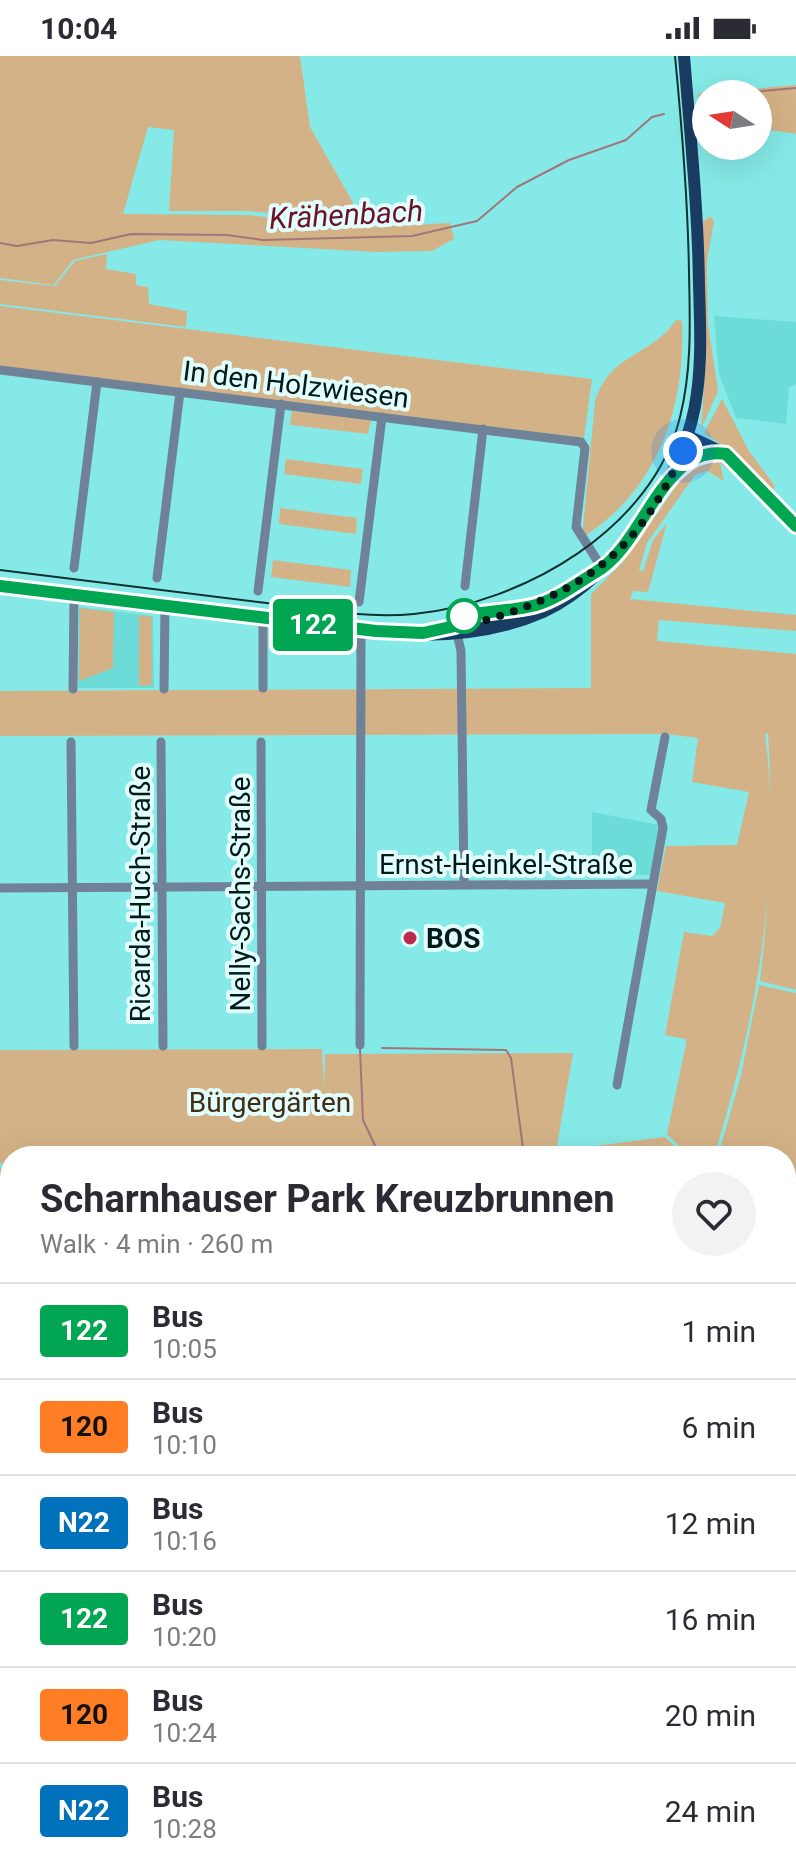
<!DOCTYPE html>
<html lang="en">
<head>
<meta charset="utf-8">
<style>
  :root { --surface:#fff; --page:#f2f2f3; --text:#2b2b33; --muted:#7c7c81; --line:#e1e1e2 }
  body { margin:0; font-family:Roboto,sans-serif; background:var(--page); color:var(--text); height:100vh; display:flex; flex-direction:column; font-size:30px; white-space:nowrap }
  * { box-sizing:border-box; margin:0 }
  p { font-size:26px; color:var(--muted) }
  .icon { flex:none; width:44px; height:44px; fill:none; stroke:currentColor; stroke-width:2; stroke-linecap:round; stroke-linejoin:round }
  .map { position:relative; flex:1; overflow:hidden }
  .side { position:absolute; left:0px; top:1090px; width:796px; height:728px; display:flex; flex-direction:column; background:var(--surface); border-radius:32px 32px 0 0; box-shadow:0 8px 32px #0002 }
  .side>* { flex:none }
  .badge { padding:0 16px; border-radius:6px; font-size:28px; line-height:52px }
  .needle { width:52px; rotate:282deg }
  .fabs { position:absolute; left:692px; top:24px; display:grid; gap:16px }
  .fabs a { display:grid; place-items:center; width:80px; height:80px; border-radius:50%; background:var(--surface); box-shadow:0 8px 32px #0002; font-size:40px }
  .you { position:absolute; width:40px; height:40px; margin:-20px; border:6px solid #fff; border-radius:50%; background:#1a73e8; box-shadow:0 0 0 12px #1a73e833 }
  .map>.badge { position:absolute; translate:-50% -50%; box-shadow:0 0 0 4px #fff }
  .round { display:grid; place-items:center; flex:none; width:84px; height:84px; border-radius:42px; background:var(--page) }
  .head { display:flex; align-items:center; justify-content:space-between; height:136px; padding:0 40px }
  h1 { font-size:38px; font-weight:700; line-height:60px }
  ul { padding:0; list-style:none }
  li { display:flex; align-items:center; gap:24px; height:96px; padding:0 40px; border-top:2px solid var(--line) }
  li div { flex:1 }
  li b { display:block; font-size:30px }
  li em { font-style:normal }
  li .badge { min-width:88px; font-weight:700; text-align:center }
  .status { display:flex; justify-content:space-between; align-items:center; height:56px; padding:0 40px; background:var(--surface); direction:ltr }
  .status svg { height:22px; fill:currentColor }
  .map>svg:first-child { display:block }
  .built { fill:#6cdcd9 }
  .green { fill:#d4b287 }
  .lines { fill:none; stroke-linecap:round; stroke-linejoin:round }
  .stream { stroke:#a2757a; stroke-width:2 }
  .minor { stroke:#6f8298; stroke-width:9 }
  .major { stroke:#1a3c63; stroke-width:12 }
  .tram { stroke:#0f3231; stroke-width:2 }
  .line-casing { stroke:#fff; stroke-width:18 }
  .line { stroke:#00a651; stroke-width:12 }
  .walk { stroke:#001b1a; stroke-width:8; stroke-dasharray:0 14.4 }
  .stop-dot { fill:#fff; stroke:#00a651; stroke-width:4 }
  .poi-dot { fill:#bb2a4c; stroke:#e2fdfc; stroke-width:3 }
  .labels { text-anchor:middle; stroke-width:8; stroke-linejoin:round; paint-order:stroke }
  .street-label { font-size:28px; fill:#001b1a; stroke:#e2fdfc }
  .poi-label { font-size:28px; font-weight:bold; fill:#001b1a; stroke:#e2fdfc; text-anchor:start }
  .park-label { font-size:28px; fill:#402d13; stroke:#e2fdfc }
  .water-label { font-size:30px; font-style:italic; fill:#6b1228; stroke:#e2fdfc }
</style>
</head>
<body>
<div class="status"><b>10:04</b><svg viewBox="0 0 49 12"><path d="M0 12V9h3v3zM5 12V6h3v6zM10 12V3h3v9zM15 12V0h3v12zM26 1h20v11H26zM47 4h2v5h-2z"/></svg></div>
<div class="map">
<svg width="796" height="1818" viewBox="0 0 796 1818">
  <rect width="100%" height="100%" fill="#85eae7"/>
  <g class="built">
    <polygon points="714,260 796,266 796,328 789,331 786,368 736,362 719,318"/>
    <polygon points="79,551 153,560 154,632 78,632"/>
    <polygon points="592,756 660,769 650,819 592,817"/>
    <polygon points="479,801 539,801 540,821 479,821"/>
  </g>
  <g class="green">
    <polygon points="0,0 300,0 310,71 364,166 248,155 169,155 174,74 148,71 123,158 247,159 371,171 450,167 454,183 432,195 376,196 159,184 73,204 54,229 0,222"/>
    <polygon points="796,29 796,78 758,72 758,38 706,38 706,73 702,77 698,38"/>
    <polygon points="710,160 714,165 707,205 708,268 718,335 701,373 706,304 703,166"/>
    <polygon points="107,198 106,213 136,218 136,229 148,231 149,248 187,255 186,271 0,248 0,224 55,230 75,205"/>
    <polygon points="0,250 592,323 584,382 0,311"/>
    <path d="M 676,264 L 682,265 C 686,348 659,432 586,479 L 583,472 L 595,346 C 609,297 651,301 676,264 Z"/>
    <polygon points="722,343 749,395 775,430 772,437 727,392 704,377"/>
    <polygon points="292,355 371,363 368,378 290,369"/>
    <path d="M 699,402 C 720,401 728,404 740,423 L 720,407 L 724,425 L 707,415 L 695,419 L 647,487 L 639,515 L 643,515 L 653,484 L 667,467 L 648,536 L 633,535 L 630,543 L 796,559 L 796,575 L 659,564 L 657,585 L 796,598 L 796,934 L 760,925 C 770,842 773,761 768,678 L 765,678 C 783,818 756,966 714,1100 L 689,1100 L 667,1078 L 686,988 L 686,983 L 665,979 L 684,876 L 712,880 L 720,872 L 725,847 L 657,835 L 666,790 L 737,789 L 749,736 L 692,726 L 698,682 L 666,678 L 0,680 L 0,635 L 591,632 L 591,538 L 627,502 L 589,533 C 613,510 636,485 657,458 C 671,439 681,419 699,402 Z"/>
    <polygon points="286,403 363,413 361,428 284,418"/>
    <polygon points="280,452 357,462 356,478 279,468"/>
    <polygon points="273,504 351,514 350,531 271,521"/>
    <polygon points="80,552 114,556 113,612 79,625"/>
    <polygon points="139,559 152,561 152,629 139,630"/>
    <polygon points="759,929 796,937 796,1273 786,1288 786,1100 718,1100 741,1019"/>
    <polygon points="322,993 324,1031 325,998 573,997 556,1095 665,1081 685,1100 10,1100 10,1107 0,1107 0,994"/>
    <polygon points="10,1111 10,1433 0,1434 0,1112"/>
    <path d="M 786,1316 C 793,1331 796,1337 791,1353 L 796,1357 L 796,1516 L 786,1520 Z"/>
    <polygon points="795,1518 796,1770 786,1778 786,1523"/>
    <polygon points="10,1574 10,1644 0,1644 0,1576"/>
    <polygon points="10,1662 10,1754 0,1752 0,1663"/>
    <polygon points="10,1803 10,1808 351,1808 361,1818 3,1818"/>
    <polygon points="378,1808 518,1808 512,1818 388,1818"/>
    <polygon points="579,1808 746,1808 745,1818 608,1818"/>
  </g>
  <g class="lines">
    <g class="stream">
      <polyline points="730,38 796,32"/>
      <polyline points="701,44 706,42"/>
      <polyline points="0,187 17,190 53,184 91,187 131,178 227,179 263,184 412,180 477,165 517,131 569,104 626,84 652,61 664,58"/>
      <polyline points="382,992 506,994 511,1002 524,1100"/>
      <polyline points="360,993 363,1064 378,1096"/>
      <polyline points="586,1808 611,1818"/>
    </g>
    <g class="minor">
      <polyline points="0,314 581,386 585,392 576,471 602,512"/>
      <polyline points="74,512 97,326"/>
      <polyline points="157,522 180,336"/>
      <polyline points="465,530 483,373"/>
      <polyline points="258,535 281,348"/>
      <polyline points="359,546 382,361"/>
      <polyline points="263,563 263,632"/>
      <polyline points="456,573 461,595 464,828"/>
      <polyline points="73,633 74,539"/>
      <polyline points="164,633 165,550"/>
      <polyline points="71,686 74,990"/>
      <polyline points="161,686 163,990"/>
      <polyline points="261,686 262,990"/>
      <polyline points="0,832 652,828"/>
      <polyline points="360,989 361,574"/>
      <polyline points="617,1029 663,772 661,763 651,754 665,681"/>
    </g>
    <g class="major">
      <polyline points="688,380 726,398 796,470"/>
      <polyline points="677,416 700,398 724,398"/>
      <path d="M 0,530 C 80,540 160,550 240,560 C 338,572 448,598 543,556 C 584,537 613,504 640,468 C 669,429 691,386 697,337 C 702,301 700,265 699,229 C 698,152 690,76 684,0"/>
      <polyline points="428,574 494,563 524,554 577,527"/>
      <polyline points="0,1657 10,1657"/>
      <polyline points="366,1808 376,1818"/>
    </g>
    <path class="tram" d="M 0,514 C 86,525 172,535 258,546 C 309,552 362,563 414,558 C 523,547 653,473 680,361 C 692,314 690,265 689,217 C 688,144 682,72 675,0"/>
  </g>
  <g class="lines">
    <defs>
      <path id="line" d="M 0,530 L 376,575 L 423,577 L 455,570 L 463,560 C 487,555 514,555 536,549 C 557,543 578,527 596,516 C 645,488 662,388 726,398 L 796,470"/>
    </defs>
    <use href="#line" class="line-casing"/>
    <use href="#line" class="line"/>
    <path class="walk" d="M 464,560 L 468,569 C 577,540 636,502 683,395"/>
  </g>
  <circle class="stop-dot" cx="464" cy="560" r="16"/>
  <circle class="poi-dot" cx="410" cy="882" r="8"/>
  <g class="labels">
    <g class="street-label">
      <text transform="translate(296 328) rotate(7)" y="10">In den Holzwiesen</text>
      <text x="506" y="818">Ernst-Heinkel-Straße</text>
      <text transform="translate(140 838) rotate(-90)" y="10">Ricarda-Huch-Straße</text>
      <text transform="translate(240 838) rotate(-90)" y="10">Nelly-Sachs-Straße</text>
    </g>
    <g class="poi-label">
      <text x="426" y="892">BOS</text>
    </g>
    <g class="park-label">
      <text x="270" y="1056">Bürgergärten</text>
    </g>
    <g class="water-label">
      <text transform="translate(346 159) rotate(-3)" y="10">Krähenbach</text>
    </g>
  </g>
</svg>
<div class="fabs">
<a><svg class="needle" viewBox="-14 -14 28 28"><path d="M0-13l5 13h-10z" fill="#e53935"/><path d="M0 13l5-13h-10z" fill="#7c7c81"/></svg></a>
</div>
<div class="you" style="left:683px;top:395px"></div>
<b class="badge" style="left:313px;top:569px;background:#00a651;color:#fff">122</b>
<section class="side">
<div class="head"><div><h1>Scharnhauser Park Kreuzbrunnen</h1><p>Walk · 4 min · 260 m</p></div><a class="round"><svg class="icon" aria-label="heart" viewBox="0 0 24 24"><path d="M12 20l-8-8c-3-5 5-10 8-4 3-6 11-1 8 4z"/></svg></a></div>
<ul>
<li><span class="badge" style="background:#00a651;color:#fff">122</span><div><b>Bus</b><p>10:05</p></div><em>1 min</em></li>
<li><span class="badge" style="background:#ff7d24;color:#111">120</span><div><b>Bus</b><p>10:10</p></div><em>6 min</em></li>
<li><span class="badge" style="background:#0072bc;color:#fff">N22</span><div><b>Bus</b><p>10:16</p></div><em>12 min</em></li>
<li><span class="badge" style="background:#00a651;color:#fff">122</span><div><b>Bus</b><p>10:20</p></div><em>16 min</em></li>
<li><span class="badge" style="background:#ff7d24;color:#111">120</span><div><b>Bus</b><p>10:24</p></div><em>20 min</em></li>
<li><span class="badge" style="background:#0072bc;color:#fff">N22</span><div><b>Bus</b><p>10:28</p></div><em>24 min</em></li>
</ul>
</section>
</div>
</body>
</html>
